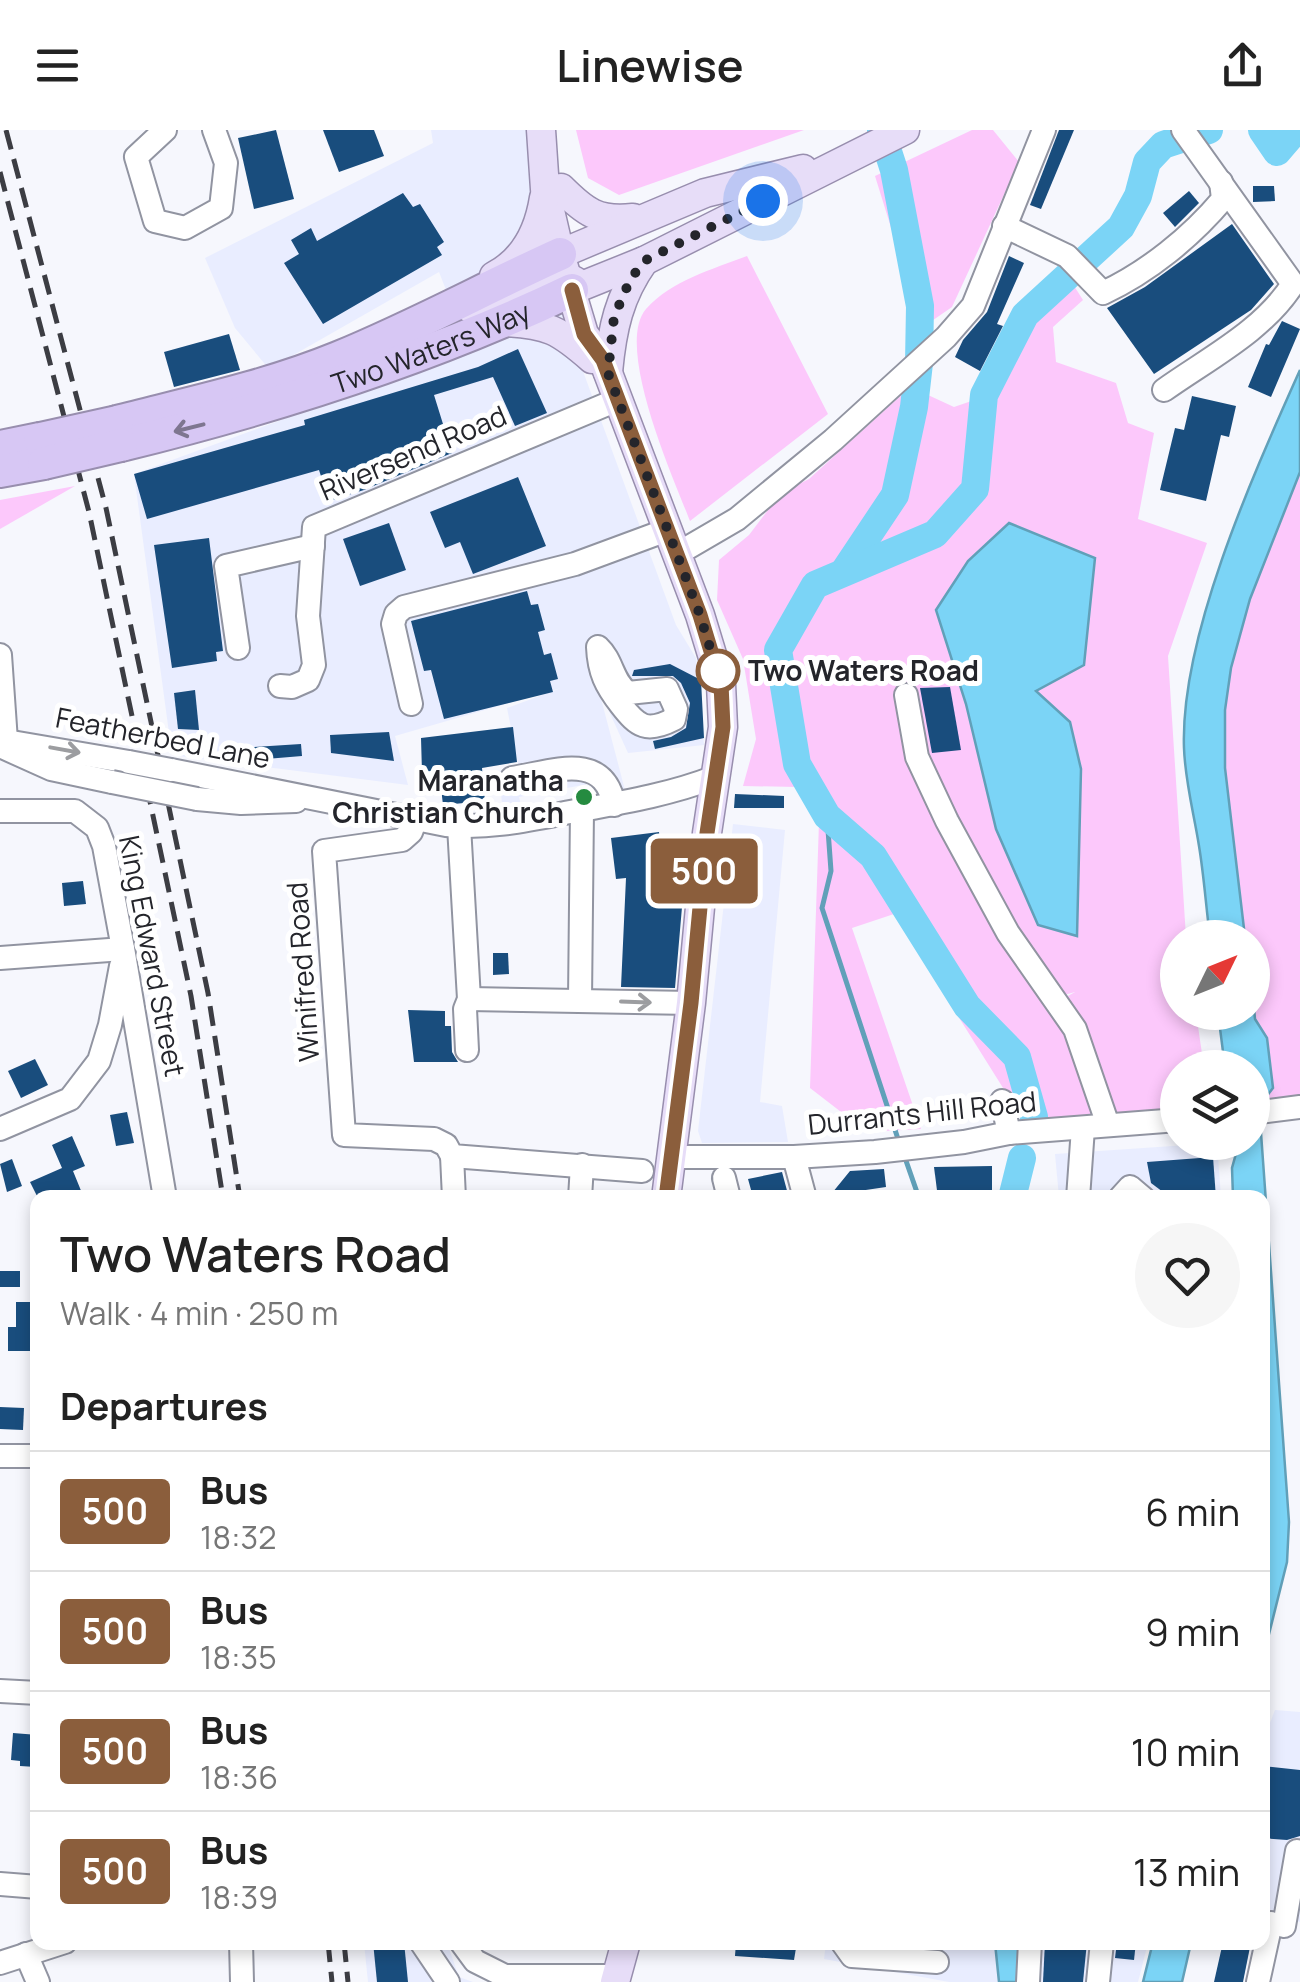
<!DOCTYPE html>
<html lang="en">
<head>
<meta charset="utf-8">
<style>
  :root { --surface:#fff; --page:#f6f6f6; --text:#222; --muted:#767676; --line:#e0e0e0 }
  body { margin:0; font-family:Manrope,sans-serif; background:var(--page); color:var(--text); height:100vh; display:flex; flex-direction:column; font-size:38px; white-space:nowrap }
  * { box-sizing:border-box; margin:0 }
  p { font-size:32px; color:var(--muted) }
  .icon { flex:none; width:55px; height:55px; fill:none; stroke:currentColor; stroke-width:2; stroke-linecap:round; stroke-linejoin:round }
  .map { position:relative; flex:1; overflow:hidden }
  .details { position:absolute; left:30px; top:1060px; width:1240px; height:760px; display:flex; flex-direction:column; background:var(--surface); border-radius:20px; box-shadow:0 5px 15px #0003 }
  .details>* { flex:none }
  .badge { padding:0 20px; border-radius:8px; font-size:35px; line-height:65px }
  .needle { width:65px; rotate:47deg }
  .tools { position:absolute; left:1160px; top:790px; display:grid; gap:20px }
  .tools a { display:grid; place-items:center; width:110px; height:110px; border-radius:50%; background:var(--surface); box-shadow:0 5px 15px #0003; font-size:50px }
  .you { position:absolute; width:50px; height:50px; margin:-25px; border:8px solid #fff; border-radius:50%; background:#1a73e8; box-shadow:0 0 0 15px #1a73e833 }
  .map>.badge { position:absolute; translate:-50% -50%; box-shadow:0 0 0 5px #fff }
  h2 { padding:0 30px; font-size:38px; line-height:90px }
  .round { display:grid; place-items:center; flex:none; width:105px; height:105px; border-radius:52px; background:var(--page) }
  .summary { display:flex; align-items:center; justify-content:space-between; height:170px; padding:0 30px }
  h1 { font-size:48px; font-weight:600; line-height:75px }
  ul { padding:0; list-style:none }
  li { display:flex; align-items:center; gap:30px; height:120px; padding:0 30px; border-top:2px solid var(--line) }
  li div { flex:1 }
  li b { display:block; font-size:38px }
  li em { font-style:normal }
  li .badge { min-width:110px; font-weight:700; text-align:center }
  header { display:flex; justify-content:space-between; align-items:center; height:130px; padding:0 30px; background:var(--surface); font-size:45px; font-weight:600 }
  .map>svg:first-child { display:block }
  .built { fill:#e9edff }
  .green { fill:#fcc8fb }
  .water { fill:#7bd4f6; stroke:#61a0b9; stroke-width:2.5 }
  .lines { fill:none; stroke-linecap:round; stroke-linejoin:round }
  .stream { stroke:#61a0b9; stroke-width:5 }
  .river { stroke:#7bd4f6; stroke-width:28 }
  .building { fill:#194d7d }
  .minor-casing { stroke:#9194a1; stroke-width:26 }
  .major-casing { stroke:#988eae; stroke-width:31 }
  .highway-casing { stroke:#988eae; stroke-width:36 }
  .minor { stroke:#fff; stroke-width:22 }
  .major { stroke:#e7ddf8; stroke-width:28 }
  .highway { stroke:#d7c7f4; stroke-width:32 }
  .rail { stroke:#3c3d43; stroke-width:5; stroke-dasharray:20 10; stroke-linecap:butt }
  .minor-bridge-casing { stroke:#9194a1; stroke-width:26; stroke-linecap:butt }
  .highway-bridge-casing { stroke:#988eae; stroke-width:36; stroke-linecap:butt }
  .minor-bridge { stroke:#fff; stroke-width:22 }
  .highway-bridge { stroke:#d7c7f4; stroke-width:32 }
  .oneway { stroke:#7e7690 }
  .oneway2 { stroke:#9c9da0 }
  .line-casing { stroke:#fff; stroke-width:22 }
  .line { stroke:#8b5e3c; stroke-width:15 }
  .walk { stroke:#24252b; stroke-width:10; stroke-dasharray:0 18 }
  .stop-dot { fill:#fff; stroke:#8b5e3c; stroke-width:5 }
  .poi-dot { fill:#258b40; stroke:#fff; stroke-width:4 }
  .labels { text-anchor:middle; stroke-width:10; stroke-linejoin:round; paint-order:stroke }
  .street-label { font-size:28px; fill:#24252b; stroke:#fff }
  .stop-label { font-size:28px; font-weight:bold; fill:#24252b; stroke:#fff; text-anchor:start }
  .poi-label { font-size:28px; font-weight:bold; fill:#24252b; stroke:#fff; text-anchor:end }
</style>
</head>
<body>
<header><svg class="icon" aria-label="menu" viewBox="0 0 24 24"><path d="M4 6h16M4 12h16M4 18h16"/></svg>Linewise<svg class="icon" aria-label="share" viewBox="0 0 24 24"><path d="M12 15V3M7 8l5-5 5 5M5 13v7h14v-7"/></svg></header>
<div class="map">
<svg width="1300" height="1852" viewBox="0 0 1300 1852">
  <rect width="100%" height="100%" fill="#f6f7fd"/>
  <g class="built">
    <polygon points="431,0 527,0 532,61 584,244 676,495 696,528 704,615 628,623 598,557 626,664 599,652 519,667 521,675 502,674 499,641 519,638 507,578 561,558 395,606 408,655 172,625 134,344 470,221 439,142 269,239 235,198 205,128 433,13"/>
    <polygon points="733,694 785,700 760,972 782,976 788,1012 702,1013 698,1001"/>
    <polygon points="1217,1013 1221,1067 1059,1067 1055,1024"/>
    <polygon points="1275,1580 1300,1582 1300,1792 1263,1785 1262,1613"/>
    <polygon points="364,1813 447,1813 459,1847 473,1852 368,1852"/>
    <polygon points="826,1813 995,1813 999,1852 949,1852 824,1829"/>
    <polygon points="1018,1813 1148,1813 1138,1852 1023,1852"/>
  </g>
  <g class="green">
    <polygon points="576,0 804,0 619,65 588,48"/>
    <polygon points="972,0 993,0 1019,32 952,177 913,204 898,120 875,46"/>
    <path d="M 747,126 L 828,284 L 690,391 C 674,350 614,216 646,179 C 672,150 711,140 747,126 Z"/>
    <polygon points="1069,148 1083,170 1053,197 1056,232 1116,253 1128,293 1154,303 1138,389 1207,413 1168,526 1186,807 1178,808 1177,833 1166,837 1168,841 1177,838 1178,882 1196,883 1204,937 1178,938 1177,981 1111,988 1059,871 1075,862 1050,869 1097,992 1030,1001 894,784 852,798 921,999 867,1002 810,958 819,692 797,657 743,656 756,609 743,529 717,470 719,430 749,405 781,363 809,349 918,250 928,265 954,277 986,266 1027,188"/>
    <path d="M 1300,342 L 1300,969 L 1260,975 L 1267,908 L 1255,889 L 1252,808 L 1245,808 C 1234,728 1216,642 1227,562 C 1237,486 1271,412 1300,342 Z"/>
    <polygon points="75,356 0,399 0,370"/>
  </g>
  <g class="water">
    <path d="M 1300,240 L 1300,342 L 1250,469 L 1231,538 L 1225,580 L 1225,638 L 1245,807 L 1210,807 C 1206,777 1204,746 1199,716 C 1194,684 1185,651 1184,618 C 1180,506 1254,343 1300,240 Z"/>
    <polygon points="1009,393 1095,428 1084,535 1036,561 1070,592 1081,639 1077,806 1038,795 996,699 966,574 936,480 968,431"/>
    <polygon points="1253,867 1255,889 1267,908 1273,958 1260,975 1260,989 1289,1392 1287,1432 1267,1512 1263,1518 1262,1068 1233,1067 1232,1038 1239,1013 1252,1012 1252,938 1225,937 1218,883 1252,882"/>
    <polygon points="1153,1812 1191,1813 1182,1852 1143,1852"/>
    <polygon points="995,1813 1018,1813 1023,1852 999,1852"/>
  </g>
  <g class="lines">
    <g class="stream">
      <polyline points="827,686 831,741 822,778 900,1015"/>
      <polyline points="904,1025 919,1068"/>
    </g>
    <g class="river">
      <polyline points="1262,0 1277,22 1296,0"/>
      <polyline points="845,440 895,365 914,277 919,233 920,176 894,40 881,0"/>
      <polyline points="1034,987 1017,927 967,876 873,726 827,686 797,634 778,520 815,455 935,404 975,359 984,265 1025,185 1121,97 1138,66 1147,32 1163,15 1209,0"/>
      <polyline points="1012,1068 1022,1028"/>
    </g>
  </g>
  <g class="building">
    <polygon points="276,0 294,69 254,79 238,8"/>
    <polygon points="323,0 374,0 384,26 339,42"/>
    <polygon points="1059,0 1074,0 1041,79 1030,75"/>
    <polygon points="1253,56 1274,56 1275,71 1253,72"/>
    <polygon points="1189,61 1199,73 1175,97 1163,83"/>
    <polygon points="403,63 413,77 420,74 444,112 437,117 442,125 323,194 284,133 299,124 291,110 311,98 317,111"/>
    <polygon points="1232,94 1274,154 1251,180 1154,244 1107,178 1145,157"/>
    <polygon points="1009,126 1024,133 997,194 1003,196 980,241 955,227 963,210 987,182"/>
    <polygon points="1282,191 1300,199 1271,267 1248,257 1266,214 1269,215"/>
    <polygon points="229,204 240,240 174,257 164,222"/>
    <polygon points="518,219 547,283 515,296 493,247 434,265 452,323 364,360 329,371 319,340 147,389 134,344 305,295 304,290 478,237"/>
    <polygon points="1192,266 1236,276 1229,307 1221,305 1206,371 1160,360 1175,298 1184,300"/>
    <polygon points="518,347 546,416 473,444 460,412 445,418 430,382"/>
    <polygon points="389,393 406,440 360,456 343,409"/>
    <polygon points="209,408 223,521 216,522 217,531 172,538 154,415"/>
    <polygon points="527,461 531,475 538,474 545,500 538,502 544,525 551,523 558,549 550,551 553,562 444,589 431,540 424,541 411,491"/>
    <polygon points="670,534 701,550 704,608 655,619 653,611 671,607 686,598 690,573 681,553 673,546 632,546 634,540"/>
    <polygon points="950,557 961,620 932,623 920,558"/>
    <polygon points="195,560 199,600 178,599 174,563"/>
    <polygon points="513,597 517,632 482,638 485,671 443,675 439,640 422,642 421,608"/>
    <polygon points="389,602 394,631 331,623 330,605"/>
    <polygon points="301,614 302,626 241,631 240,618"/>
    <polygon points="735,664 784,666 784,678 734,678"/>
    <polygon points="659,702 665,756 684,754 675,858 621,857 626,748 616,749 611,708"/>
    <polygon points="83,751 86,774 64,776 62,753"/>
    <polygon points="493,823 508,823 509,844 493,845"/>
    <polygon points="408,880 445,881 445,896 451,896 452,922 458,932 414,932"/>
    <polygon points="35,929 48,955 21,968 8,941"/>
    <polygon points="127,982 134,1013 116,1016 110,985"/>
    <polygon points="72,1006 85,1036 73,1041 84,1068 38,1068 30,1052 62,1038 52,1015"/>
    <polygon points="1213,1027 1216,1068 1171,1068 1151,1053 1147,1032"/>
    <polygon points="12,1029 22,1056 7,1062 0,1034"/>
    <polygon points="992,1036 992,1068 938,1068 934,1037"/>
    <polygon points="884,1039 886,1057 859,1061 857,1068 828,1068 850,1041"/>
    <polygon points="782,1042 789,1068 776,1068 775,1062 753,1067 748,1049"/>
    <rect x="0" y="1141" width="20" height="16"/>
    <polygon points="16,1172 37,1172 38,1214 30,1214 30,1221 8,1221 8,1197 16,1197"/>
    <polygon points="0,1277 24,1278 23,1300 0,1299"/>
    <polygon points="13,1603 38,1605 36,1637 20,1636 20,1631 11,1630"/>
    <polygon points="1262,1636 1300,1640 1300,1706 1287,1710 1262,1708"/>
    <polygon points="373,1812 404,1812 408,1852 377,1852"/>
    <polygon points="736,1812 797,1812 794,1830 735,1826"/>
    <polygon points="1045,1812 1087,1812 1083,1852 1043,1852"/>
    <polygon points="1117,1812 1136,1812 1134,1830 1115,1828"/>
    <polygon points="1223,1812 1251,1812 1243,1852 1214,1852"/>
  </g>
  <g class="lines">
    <defs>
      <g id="minor">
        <polyline points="165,0 136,27 155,91 185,98 221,78 226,33 214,0"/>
        <path d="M 1004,96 L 1067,126 L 1103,163 C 1148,142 1191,107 1223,69 L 1221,52"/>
        <path d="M 1164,260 C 1209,228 1263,201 1293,154 L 1183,0"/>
        <polyline points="677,424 737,389 833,310 946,207 973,176 1044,0"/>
        <path d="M 598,517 C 613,531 612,551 628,563 L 667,559 L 676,579 L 674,589 C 647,603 638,597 621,575 C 606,556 599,542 598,517 Z"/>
        <polyline points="238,518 226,436 313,416"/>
        <polyline points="0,525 6,611"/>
        <polyline points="280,556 292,557 308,550 314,535 308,486 314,397 617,270"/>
        <polyline points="906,565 917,627 947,691 1008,803 1075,899 1108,995"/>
        <polyline points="411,574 393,494 396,484 404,477 575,434 667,400"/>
        <polyline points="0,610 129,632"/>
        <polyline points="0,616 51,639 112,652"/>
        <path d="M 171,640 L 446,695 C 489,699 529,690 570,682 C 619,673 669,665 715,647"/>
        <path d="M 512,648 C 552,642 604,620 614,675"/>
        <polyline points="197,669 241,673 296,671"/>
        <polyline points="0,681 75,681 97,698 104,716 124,824 165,1068"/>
        <polyline points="416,689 411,702 402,710 324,721 344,1005 434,1009 446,1015 452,1026 642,1041"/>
        <polyline points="459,696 469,869 465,879 467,920"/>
        <polyline points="0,828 123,819"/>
        <polyline points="469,869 691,873"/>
        <polyline points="580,870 582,680"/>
        <polyline points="1002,971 1009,1003"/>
        <polyline points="1252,983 1300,977"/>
        <polyline points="0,999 70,969 99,931 110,895 121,836"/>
        <polyline points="452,1026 454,1068"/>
        <polyline points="673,1027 794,1027 875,1022 964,1012 1009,1003 1178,990"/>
        <polyline points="794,1027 805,1068"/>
        <polyline points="724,1048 729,1068"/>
        <polyline points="580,1068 582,1035"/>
        <polyline points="1078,1068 1083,998"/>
        <polyline points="1120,1068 1130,1057 1143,1068"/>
        <polyline points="0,1326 38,1326"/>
        <polyline points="0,1561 38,1563"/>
        <polyline points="0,1754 38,1757"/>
        <polyline points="1284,1796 1297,1721"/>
        <polyline points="241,1812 242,1852"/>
        <polyline points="421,1812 448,1852"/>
        <polyline points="461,1812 475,1831 505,1846 616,1846"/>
        <polyline points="842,1812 852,1826 937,1832"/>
        <polyline points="26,1824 38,1852"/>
        <polyline points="0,1833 65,1812"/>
        <polyline points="1028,1852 1030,1812"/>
        <polyline points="1098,1852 1102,1812"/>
        <polyline points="1258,1852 1271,1793"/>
      </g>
      <g id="major">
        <polyline points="541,0 545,59 560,124 584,204 603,230 608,243 700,485 721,554 723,597 707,703 691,873 666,1068"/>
        <path d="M 561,58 C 585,82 598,92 633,88"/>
        <polyline points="560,124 705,63 803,39"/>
        <path d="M 494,146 C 525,130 539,100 544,68"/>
        <polyline points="572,160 644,131 905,0"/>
        <path d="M 470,178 C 503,171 534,153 567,147 L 575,151"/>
        <path d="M 504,192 C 548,194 559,200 592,229"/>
        <path d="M 608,242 C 612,199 619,166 644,131"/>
        <polyline points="615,1852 626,1812"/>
      </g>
      <g id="highway">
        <path d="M 117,292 C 191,273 267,257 338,228 C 414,197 485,158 560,124"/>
        <path id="s1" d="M 121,315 C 276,277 428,229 572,160"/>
        <polyline points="0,317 40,309"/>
        <polyline points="0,341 44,333"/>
      </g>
    </defs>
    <use href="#minor" class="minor-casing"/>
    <use href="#major" class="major-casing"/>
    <use href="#highway" class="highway-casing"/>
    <use href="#minor" class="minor"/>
    <use href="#major" class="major"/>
    <use href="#highway" class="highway"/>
    <g class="rail">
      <polyline points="6,0 106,378 208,863 240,1068"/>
      <polyline points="0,42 89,382 191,866 223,1068"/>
      <polyline points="328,1812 332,1852"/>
      <polyline points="344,1812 348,1852"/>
    </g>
    <defs>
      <g id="minor-bridge">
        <polyline points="129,632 171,640"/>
        <polyline points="112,652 197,669"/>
      </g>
      <g id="highway-bridge">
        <polyline points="40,309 117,292"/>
        <polyline points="44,333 121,315"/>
      </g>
    </defs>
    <use href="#minor-bridge" class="minor-bridge-casing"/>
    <use href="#highway-bridge" class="highway-bridge-casing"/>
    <use href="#minor-bridge" class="minor-bridge"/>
    <use href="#highway-bridge" class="highway-bridge"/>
  </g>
  <defs><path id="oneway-shaft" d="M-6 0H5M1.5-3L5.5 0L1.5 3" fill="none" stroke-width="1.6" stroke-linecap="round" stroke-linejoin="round" transform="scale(2.5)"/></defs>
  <use class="oneway" href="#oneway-shaft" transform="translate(189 298) rotate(166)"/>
  <g class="oneway2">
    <use href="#oneway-shaft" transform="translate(65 620) rotate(10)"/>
    <use href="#oneway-shaft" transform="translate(636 872) rotate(2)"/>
  </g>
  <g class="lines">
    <defs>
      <polyline id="line" points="572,160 584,204 603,230 700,485 721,554 723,597 707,703 691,873 666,1068"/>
    </defs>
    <use href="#line" class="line-casing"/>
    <use href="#line" class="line"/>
    <polyline class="walk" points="718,541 721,554 700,485 608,243 614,187 630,150 644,131 763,71"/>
  </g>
  <circle class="stop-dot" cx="718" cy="541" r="20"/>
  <circle class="poi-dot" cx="584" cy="667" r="10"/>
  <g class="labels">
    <g class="street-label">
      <text dy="10" stroke="none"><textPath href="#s1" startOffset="325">Two Waters Way</textPath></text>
      <text transform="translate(413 323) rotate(-23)" y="10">Riversend Road</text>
      <text transform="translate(163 608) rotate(11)" y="10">Featherbed Lane</text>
      <text transform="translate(152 826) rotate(79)" y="10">King Edward Street</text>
      <text transform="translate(303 842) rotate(-94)" y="10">Winifred Road</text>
      <text transform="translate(922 983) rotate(-6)" y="10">Durrants Hill Road</text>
    </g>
    <g class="stop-label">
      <text x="748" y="551">Two Waters Road</text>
    </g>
    <g class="poi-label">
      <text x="564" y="661">Maranatha<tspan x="564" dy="32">Christian Church</tspan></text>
    </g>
  </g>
</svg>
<div class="tools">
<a><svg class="needle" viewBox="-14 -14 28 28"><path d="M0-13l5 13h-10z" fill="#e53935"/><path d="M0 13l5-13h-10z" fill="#767676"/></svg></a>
<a><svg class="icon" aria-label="layers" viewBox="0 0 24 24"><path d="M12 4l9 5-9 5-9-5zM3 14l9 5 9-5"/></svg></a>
</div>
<div class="you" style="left:763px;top:71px"></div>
<b class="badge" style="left:704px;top:741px;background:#8b5e3c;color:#fff">500</b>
<section class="details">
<div class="summary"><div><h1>Two Waters Road</h1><p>Walk · 4 min · 250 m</p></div><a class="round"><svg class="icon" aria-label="heart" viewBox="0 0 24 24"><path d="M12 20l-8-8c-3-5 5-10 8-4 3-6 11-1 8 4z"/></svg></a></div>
<h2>Departures</h2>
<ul>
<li><span class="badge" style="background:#8b5e3c;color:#fff">500</span><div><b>Bus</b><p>18:32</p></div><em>6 min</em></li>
<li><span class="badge" style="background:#8b5e3c;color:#fff">500</span><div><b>Bus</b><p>18:35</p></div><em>9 min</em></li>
<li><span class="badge" style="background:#8b5e3c;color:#fff">500</span><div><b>Bus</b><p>18:36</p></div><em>10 min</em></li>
<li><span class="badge" style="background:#8b5e3c;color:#fff">500</span><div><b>Bus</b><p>18:39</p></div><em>13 min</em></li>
</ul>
</section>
</div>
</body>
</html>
